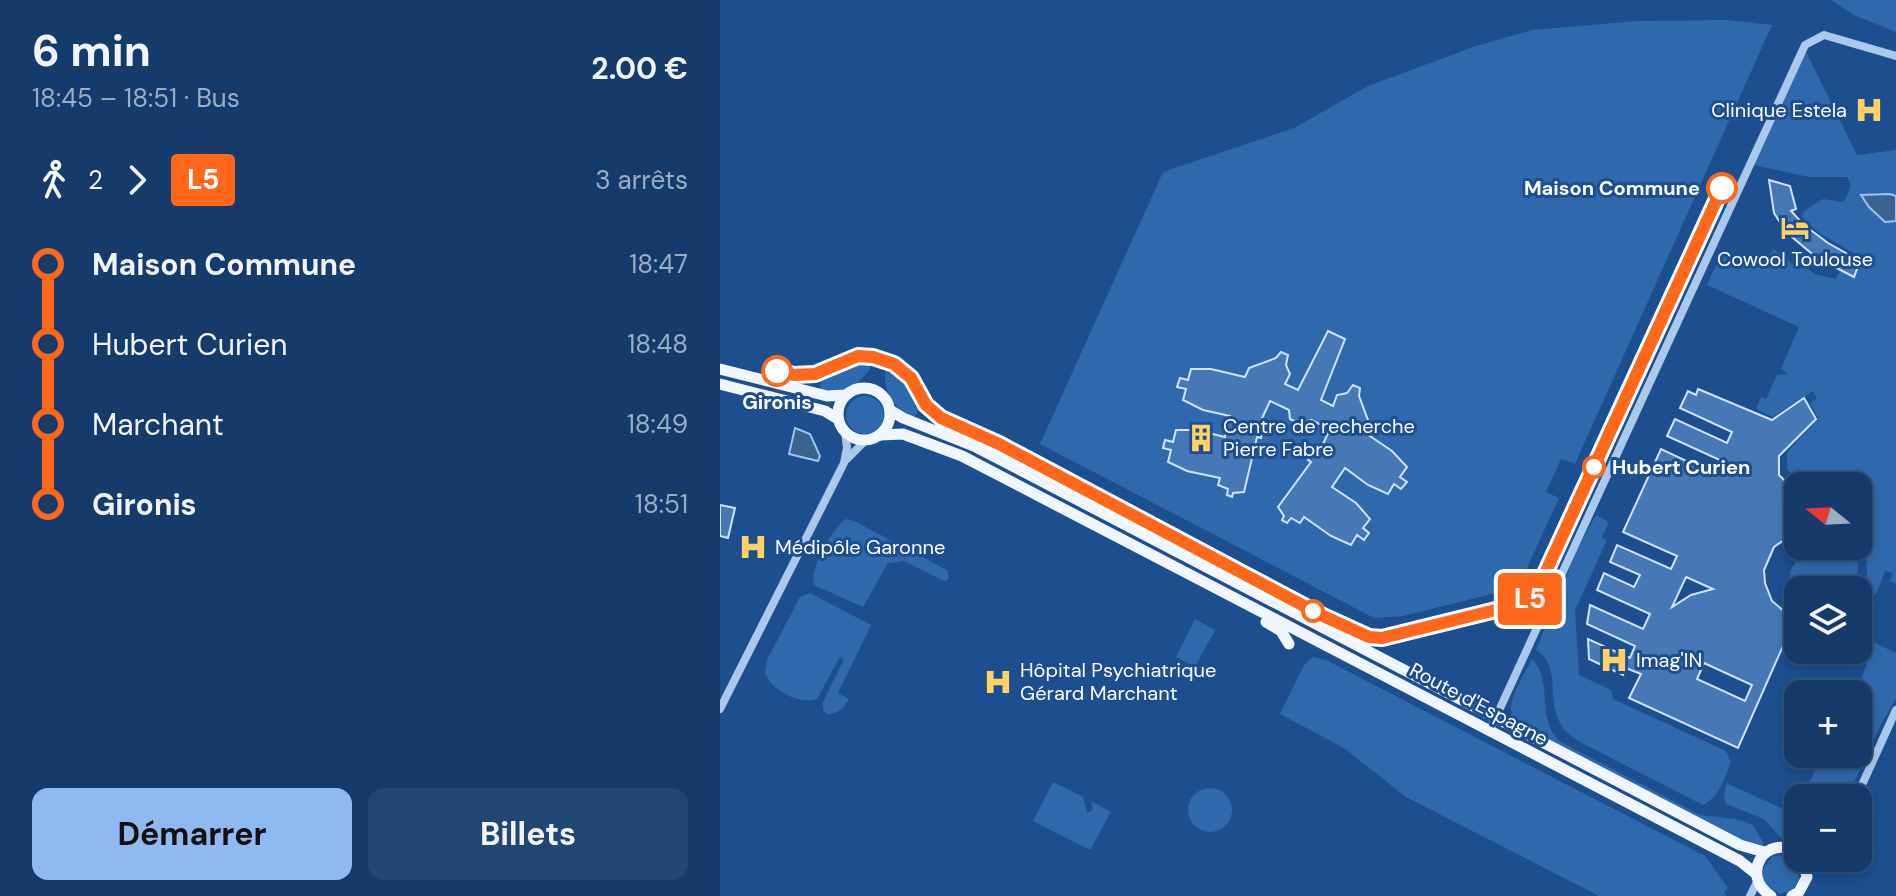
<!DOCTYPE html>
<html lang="fr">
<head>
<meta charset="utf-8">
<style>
  :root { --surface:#143b6b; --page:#214673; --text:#f1f3f6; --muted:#9dadc1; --line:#33557e; --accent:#90b9f0 }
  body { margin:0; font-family:"DM Sans",sans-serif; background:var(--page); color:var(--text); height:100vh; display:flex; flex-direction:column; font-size:30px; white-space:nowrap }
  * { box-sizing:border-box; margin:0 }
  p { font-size:26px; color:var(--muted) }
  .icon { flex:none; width:44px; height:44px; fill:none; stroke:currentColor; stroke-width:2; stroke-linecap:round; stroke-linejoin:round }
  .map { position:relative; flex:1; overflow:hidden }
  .side { display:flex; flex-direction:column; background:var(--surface); width:720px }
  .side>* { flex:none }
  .badge { padding:0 16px; border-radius:6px; font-size:28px; line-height:52px }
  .needle { width:52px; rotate:288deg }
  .fabs { position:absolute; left:1064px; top:472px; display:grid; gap:16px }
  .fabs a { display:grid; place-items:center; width:88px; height:88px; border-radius:16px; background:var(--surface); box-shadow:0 4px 12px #0003,0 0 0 2px var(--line); font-size:40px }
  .map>.badge { position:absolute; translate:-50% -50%; box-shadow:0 0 0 4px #fff }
  .legs { display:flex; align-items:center; gap:12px; height:88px; padding:0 32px; font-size:26px }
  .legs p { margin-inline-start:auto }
  .head { display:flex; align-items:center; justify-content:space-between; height:136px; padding:0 32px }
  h1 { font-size:44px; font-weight:700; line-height:60px }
  .button { display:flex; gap:16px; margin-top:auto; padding:16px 32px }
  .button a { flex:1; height:92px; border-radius:16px; background:var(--accent); color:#111; font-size:32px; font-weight:700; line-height:92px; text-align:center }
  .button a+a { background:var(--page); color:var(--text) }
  ul { padding:0 32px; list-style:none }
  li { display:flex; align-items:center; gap:28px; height:80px; font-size:30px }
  li i { display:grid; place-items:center; width:12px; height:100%; margin:0 10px; background:currentColor }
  li i::after { content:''; width:20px; height:20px; margin:-10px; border:6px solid; border-radius:50%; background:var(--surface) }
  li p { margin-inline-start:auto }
  li:first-child i { background:linear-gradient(#0000 50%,currentColor 0) }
  li:last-child i { background:linear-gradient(currentColor 50%,#0000 0) }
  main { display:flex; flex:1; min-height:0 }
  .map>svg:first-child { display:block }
  .green { fill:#2e69ad }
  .water { fill:#3c6290; stroke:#9cc4f0; stroke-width:2 }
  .building { fill:#4478b7; stroke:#cfe3fa; stroke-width:2; fill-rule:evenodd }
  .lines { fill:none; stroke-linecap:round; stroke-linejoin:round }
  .minor { stroke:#a9c9ee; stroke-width:8 }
  .major { stroke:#f0f6ff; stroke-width:11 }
  .line-1-casing { stroke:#fff; stroke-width:18 }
  .line-1 { stroke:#ff671b; stroke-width:12 }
  .stop-1-dot { fill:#fff; stroke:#ff671b; stroke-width:4 }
  .labels { text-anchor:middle; stroke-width:6; stroke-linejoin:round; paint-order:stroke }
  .poi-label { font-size:20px; fill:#fff; stroke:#1b4f8f; text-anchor:start }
  .stop-label { font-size:20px; font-weight:bold; fill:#fff; stroke:#1b4f8f; text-anchor:end }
  .street-label { font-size:20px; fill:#fff; stroke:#1b4f8f }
</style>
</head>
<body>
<main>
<section class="side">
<div class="head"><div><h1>6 min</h1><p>18:45 – 18:51 · Bus</p></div><b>2.00 €</b></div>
<div class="legs"><svg class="icon" aria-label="walk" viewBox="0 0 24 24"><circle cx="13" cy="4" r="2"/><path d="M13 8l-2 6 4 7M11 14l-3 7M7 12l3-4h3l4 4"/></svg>2<svg class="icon" aria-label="forward" viewBox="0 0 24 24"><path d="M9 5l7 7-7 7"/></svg><b class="badge" style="background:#ff671b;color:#fff">L5</b><p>3 arrêts</p></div>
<ul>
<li><i style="color:#ff671b"></i><b>Maison Commune</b><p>18:47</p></li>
<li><i style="color:#ff671b"></i><span>Hubert Curien</span><p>18:48</p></li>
<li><i style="color:#ff671b"></i><span>Marchant</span><p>18:49</p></li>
<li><i style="color:#ff671b"></i><b>Gironis</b><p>18:51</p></li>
</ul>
<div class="button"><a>Démarrer</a><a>Billets</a></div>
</section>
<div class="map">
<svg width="1176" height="896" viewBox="0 0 1176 896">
  <rect width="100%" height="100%" fill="#1b4f8f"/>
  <g class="green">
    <polygon points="1111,0 1176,0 1176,32 1134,15"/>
    <polygon points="1006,20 1052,25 855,464 841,459 826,492 839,498 801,581 792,589 683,616 654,618 320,444 443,172 574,128 648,86 756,46 812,30 917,21"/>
    <path d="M 1086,52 L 1137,155 L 1176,150 L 1176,584 L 1170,581 L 1173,573 L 1165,571 L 1157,592 L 1150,600 L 1146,598 C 1151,553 1138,528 1138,486 L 1108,486 L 1108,483 L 1078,481 L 1067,469 L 1067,452 L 1098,418 L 1090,403 L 1097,399 L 1093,391 L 1053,417 L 1036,409 L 1041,397 L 1046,399 L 1057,375 L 1069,374 L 1061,369 L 1079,327 L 987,285 L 1003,250 L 1039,266 L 1054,249 L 1078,269 L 1083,265 L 1095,274 L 1116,279 L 1120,271 L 1134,277 L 1142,258 L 1099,233 L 1082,217 L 1084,211 L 1103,199 L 1124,202 L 1131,186 L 1127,177 L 1089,177 L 1034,165 Z"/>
    <path d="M 144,361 L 154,361 C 142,386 126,392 100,390 L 101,377 L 127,364 Z"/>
    <path d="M 166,365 L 185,379 L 202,406 L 194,417 C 171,408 162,389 166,365 Z"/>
    <circle cx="145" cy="415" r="19"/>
    <path d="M 876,515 L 889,522 L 882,537 L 887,540 L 855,610 L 859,675 L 891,690 L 893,699 L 1006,751 L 1011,762 C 1004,779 1000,796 983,805 L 860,742 C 814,715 849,670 816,650 L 858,548 Z"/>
    <path d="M 126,519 L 134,521 L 227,570 L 229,578 L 226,581 L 222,580 L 184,561 L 168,563 L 143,607 L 94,585 C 90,567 111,530 126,519 Z"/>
    <path d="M 1119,548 L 1138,550 L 1137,590 L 1078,591 L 1071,583 L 1070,572 C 1078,552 1100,551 1119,548 Z"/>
    <path d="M 90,593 L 151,625 L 118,693 L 129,699 C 123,709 119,713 107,714 L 103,710 L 103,702 L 124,659 L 120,657 L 97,699 C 79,705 51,690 45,673 L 47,660 L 80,597 Z"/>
    <polygon points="475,619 495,630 475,667 456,657"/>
    <polygon points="1147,639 1176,653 1176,699 1159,728 1127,798 1080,798 1105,754 1138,754 1138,694 1136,694 1146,666"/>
    <polygon points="593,657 606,660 985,856 1008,888 1004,892 1007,896 879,896 686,797 624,748 560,714 584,665"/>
    <path d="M 812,659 C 835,682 814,719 841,742 L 980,815 L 1016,819 L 1033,825 L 1045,846 L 1029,845 L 796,723 C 781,707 804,676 812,659 Z"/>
    <polygon points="333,782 363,797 367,813 373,810 371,801 391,812 370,850 313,821"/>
    <polygon points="1006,783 1072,813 1078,803 1078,844 1064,841 1044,819 1006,804 1004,798"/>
    <circle cx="490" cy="810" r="22"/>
    <polygon points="1065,855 1071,857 1080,880 1072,890 1060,894 1044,884 1041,871 1053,856"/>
  </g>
  <g class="water">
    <polygon points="1170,194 1176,196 1176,221 1165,222 1149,207 1141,195"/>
    <polygon points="75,428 90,434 100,456 98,461 69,454"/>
  </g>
  <g class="building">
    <polygon points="1049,180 1070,186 1076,209 1071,211 1084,225 1108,243 1140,261 1134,277 1097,258 1066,232 1054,213"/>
    <polygon points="608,331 625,339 601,400 613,406 617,395 627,393 633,385 640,388 639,396 649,423 644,432 672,451 687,467 680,477 687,482 681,489 674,484 668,494 648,485 625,468 612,487 636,503 650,519 643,528 649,533 644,540 637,535 631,545 611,536 584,517 580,523 571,518 567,523 562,520 564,516 558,507 591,462 588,460 592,454 597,457 610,429 591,420 583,425 570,419 569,410 550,401 537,429 542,431 541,438 537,437 524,492 513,493 512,497 507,495 508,489 498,485 500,478 467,471 448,462 451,450 443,448 445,440 453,442 456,430 476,430 505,437 510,416 483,410 463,400 466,389 457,387 460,378 468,380 471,369 491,369 525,377 529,368 556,358 561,352 568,355 566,365 570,374 565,384 578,390"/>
    <path d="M 978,389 L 1052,420 L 1084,398 L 1096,419 L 1059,456 L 1059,475 L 1066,482 L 1078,486 L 1078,530 L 1054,547 L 1044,570 L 1045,583 L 1052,601 L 1078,623 L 1078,651 L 1063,646 L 1018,748 L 909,698 L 921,674 L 906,668 L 903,675 L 869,659 L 868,639 L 910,658 L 915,646 L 867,624 L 870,605 L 923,629 L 930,614 L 877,590 L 884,573 L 914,587 L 920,575 L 890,562 L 897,545 L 951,569 L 957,556 L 903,532 L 941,449 L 994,474 L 1000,460 L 947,436 L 955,419 L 1007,443 L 1012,432 L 960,408 L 968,391 L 976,395 ZM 966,577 L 993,589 L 971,595 L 952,607 ZM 984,663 L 1032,685 L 1025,701 L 977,679 Z"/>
    <polygon points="0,505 15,508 8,538 0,536"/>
  </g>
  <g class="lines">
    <g class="minor">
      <polyline points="127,459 146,440"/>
      <polyline points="0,709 124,463 127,448 125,431"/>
      <polyline points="770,730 1085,45 1104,35 1176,56"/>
      <polyline points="1136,798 1176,710"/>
      <polyline points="1087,870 1093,858"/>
      <polyline points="1030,896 1037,882"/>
    </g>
    <g class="major">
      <polyline points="0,369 107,396 125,395"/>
      <polyline points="0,384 105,411 118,419"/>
      <circle cx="144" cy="414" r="26"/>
      <polyline points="170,410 183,418 256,447 1020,845 1044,852"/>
      <polyline points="160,435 183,434 242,456 1020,861 1035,873"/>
      <polyline points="546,622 561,631 569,644"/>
      <path d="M 1051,896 C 1019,875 1046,832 1078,853"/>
      <polyline points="1072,896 1079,892 1087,877 1083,858"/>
    </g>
  </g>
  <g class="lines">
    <defs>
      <polyline id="line-1" points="57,371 74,375 95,374 138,356 153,357 174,364 191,378 206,405 221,418 279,444 603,616 649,637 662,638 796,605 809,599 817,591 1002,188"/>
    </defs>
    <use href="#line-1" class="line-1-casing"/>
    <use href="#line-1" class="line-1"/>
  </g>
  <defs>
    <symbol id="hospital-bare" viewBox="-9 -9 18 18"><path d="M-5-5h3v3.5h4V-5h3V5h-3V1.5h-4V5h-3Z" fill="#ffd166" stroke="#1b4f8f" stroke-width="2.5" paint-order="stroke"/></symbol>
    <symbol id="hotel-bare" viewBox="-9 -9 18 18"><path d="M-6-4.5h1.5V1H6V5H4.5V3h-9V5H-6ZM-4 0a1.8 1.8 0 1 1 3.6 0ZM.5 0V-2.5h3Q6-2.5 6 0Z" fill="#ffd166" stroke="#1b4f8f" stroke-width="2.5" paint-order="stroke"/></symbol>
    <symbol id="building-bare" viewBox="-9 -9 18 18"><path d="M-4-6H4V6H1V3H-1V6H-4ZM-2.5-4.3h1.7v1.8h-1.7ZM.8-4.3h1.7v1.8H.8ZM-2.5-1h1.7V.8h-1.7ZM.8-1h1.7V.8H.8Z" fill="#ffd166" stroke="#1b4f8f" stroke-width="2.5" paint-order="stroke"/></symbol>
  </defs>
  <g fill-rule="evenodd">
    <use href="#hospital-bare" x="1129" y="90" width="40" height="40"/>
    <use href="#hotel-bare" x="1055" y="208" width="40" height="40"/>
    <use href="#building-bare" x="461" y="418" width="40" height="40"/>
    <use href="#hospital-bare" x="13" y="527" width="40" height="40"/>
    <use href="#hospital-bare" x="874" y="640" width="40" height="40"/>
    <use href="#hospital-bare" x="258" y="662" width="40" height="40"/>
  </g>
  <g class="stop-1-dot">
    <circle cx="1002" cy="188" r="14"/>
    <circle cx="57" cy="371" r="14"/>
    <circle cx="874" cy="467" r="10"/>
    <circle cx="593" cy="611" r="10"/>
  </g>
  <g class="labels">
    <g class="poi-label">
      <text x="1127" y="117" text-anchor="end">Clinique Estela</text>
      <text x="1075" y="266" text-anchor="middle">Cowool Toulouse</text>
      <text x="503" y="433">Centre de recherche<tspan x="503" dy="23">Pierre Fabre</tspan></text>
      <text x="55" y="554">Médipôle Garonne</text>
      <text x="916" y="667">Imag'IN</text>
      <text x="300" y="677">Hôpital Psychiatrique<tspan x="300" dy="23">Gérard Marchant</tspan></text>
    </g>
    <g class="stop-label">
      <text x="980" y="195">Maison Commune</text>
      <text x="57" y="409" text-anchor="middle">Gironis</text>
      <text x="892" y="474" text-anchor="start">Hubert Curien</text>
    </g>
    <g class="street-label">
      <text transform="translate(759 704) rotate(28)" y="7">Route d'Espagne</text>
    </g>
  </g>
</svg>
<div class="fabs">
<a><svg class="needle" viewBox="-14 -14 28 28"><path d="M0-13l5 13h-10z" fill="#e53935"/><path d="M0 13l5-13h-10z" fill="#9dadc1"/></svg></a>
<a><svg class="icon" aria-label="layers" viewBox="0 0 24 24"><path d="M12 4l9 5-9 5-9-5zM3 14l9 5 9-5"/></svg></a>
<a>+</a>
<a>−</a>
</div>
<b class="badge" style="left:810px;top:599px;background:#ff671b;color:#fff">L5</b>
</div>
</main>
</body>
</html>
